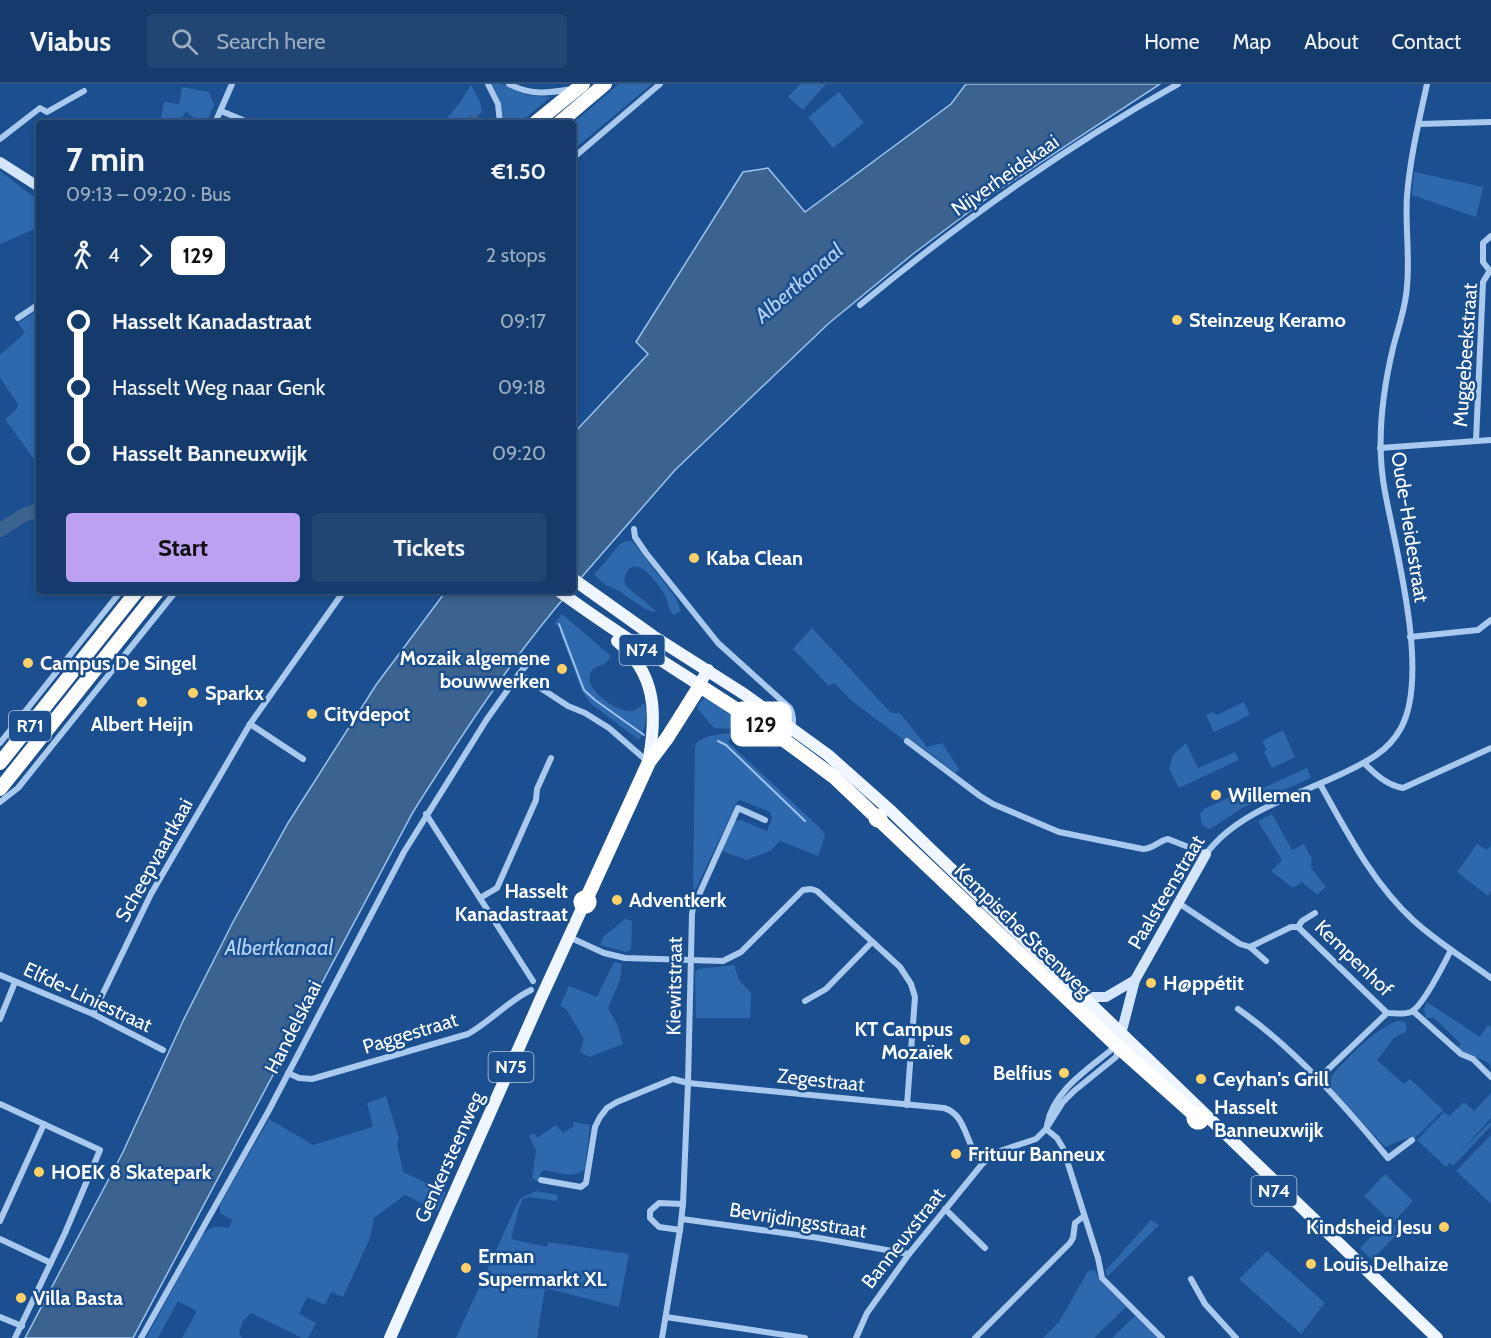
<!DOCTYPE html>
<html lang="en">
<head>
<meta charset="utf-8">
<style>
  :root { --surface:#143b6b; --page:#214673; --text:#f1f3f6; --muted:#9dadc1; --line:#33557e; --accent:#bca0f2 }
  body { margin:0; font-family:Cabin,sans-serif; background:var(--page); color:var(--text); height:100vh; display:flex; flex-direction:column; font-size:22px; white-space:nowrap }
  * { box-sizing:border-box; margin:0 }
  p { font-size:20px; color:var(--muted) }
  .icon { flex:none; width:33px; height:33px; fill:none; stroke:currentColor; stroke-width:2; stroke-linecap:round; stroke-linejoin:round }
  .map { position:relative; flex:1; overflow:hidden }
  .details { position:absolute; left:36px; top:36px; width:540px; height:474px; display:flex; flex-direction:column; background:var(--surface); border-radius:6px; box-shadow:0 3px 9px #0003,0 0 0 2px var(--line) }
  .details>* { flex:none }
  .badge { padding:0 12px; border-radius:9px; font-size:21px; line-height:39px }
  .map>.badge { position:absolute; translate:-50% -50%; box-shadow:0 0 0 3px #fff }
  .legs { display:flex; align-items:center; gap:9px; height:66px; padding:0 30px; font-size:20px }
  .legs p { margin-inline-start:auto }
  .head { display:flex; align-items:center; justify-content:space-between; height:102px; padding:0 30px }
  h1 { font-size:33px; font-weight:700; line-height:45px }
  .button { display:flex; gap:12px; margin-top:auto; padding:12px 30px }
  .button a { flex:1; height:69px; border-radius:6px; background:var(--accent); color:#111; font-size:24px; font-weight:700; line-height:69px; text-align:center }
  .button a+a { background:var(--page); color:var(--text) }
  ul { padding:0 30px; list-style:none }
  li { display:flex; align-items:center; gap:21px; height:66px; font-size:22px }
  li i { display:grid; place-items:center; width:9px; height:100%; margin:0 8px; background:currentColor }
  li i::after { content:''; width:15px; height:15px; margin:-8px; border:4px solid; border-radius:50%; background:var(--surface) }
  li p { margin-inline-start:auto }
  li:first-child i { background:linear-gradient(#0000 50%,currentColor 0) }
  li:last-child i { background:linear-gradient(currentColor 50%,#0000 0) }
  header { display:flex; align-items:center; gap:36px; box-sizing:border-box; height:84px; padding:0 30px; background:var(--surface); border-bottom:2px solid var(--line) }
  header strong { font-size:28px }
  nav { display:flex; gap:33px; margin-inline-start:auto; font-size:21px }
  .search { width:420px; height:54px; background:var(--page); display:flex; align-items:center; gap:15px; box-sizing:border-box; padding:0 21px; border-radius:6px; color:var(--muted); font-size:22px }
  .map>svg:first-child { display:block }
  .green { fill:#2e69ad }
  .water { fill:#3c6290; stroke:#9cc4f0; stroke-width:1.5 }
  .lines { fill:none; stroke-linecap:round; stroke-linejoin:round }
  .stream { stroke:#9cc4f0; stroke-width:2 }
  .river { stroke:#3c6290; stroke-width:14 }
  .street { stroke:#a9c9ee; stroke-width:6 }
  .secondary { stroke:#d6e6fa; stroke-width:10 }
  .primary { stroke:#f0f6ff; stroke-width:12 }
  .highway { stroke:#fff; stroke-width:14 }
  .line-1-casing { stroke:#fff; stroke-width:14 }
  .line-1 { stroke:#fff; stroke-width:9 }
  .poi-dot { fill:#ffd166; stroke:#1b4f8f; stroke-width:2 }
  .stop-1-dot { fill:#fff; stroke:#fff; stroke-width:3 }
  .labels { text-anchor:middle; stroke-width:5; stroke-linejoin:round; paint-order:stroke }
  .shield { fill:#1b4f8f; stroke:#bbcadd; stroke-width:1.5 }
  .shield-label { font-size:18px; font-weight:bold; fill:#fff }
  .street-label { font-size:20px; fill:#fff; stroke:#1b4f8f }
  .poi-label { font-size:20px; font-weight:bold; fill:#fff; stroke:#1b4f8f; text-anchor:start }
  .stop-label { font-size:20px; font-weight:bold; fill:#fff; stroke:#1b4f8f; text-anchor:end }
  .water-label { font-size:21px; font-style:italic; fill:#b5d3f5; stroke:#1b4f8f }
</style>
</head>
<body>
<header>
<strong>Viabus</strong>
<div class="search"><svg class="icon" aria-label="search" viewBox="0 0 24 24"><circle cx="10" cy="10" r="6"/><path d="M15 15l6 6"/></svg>Search here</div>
<nav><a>Home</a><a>Map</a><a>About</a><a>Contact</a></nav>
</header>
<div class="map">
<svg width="1491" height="1254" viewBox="0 0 1491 1254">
  <rect width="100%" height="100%" fill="#1b4f8f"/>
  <g class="green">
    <polygon points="492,0 502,0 527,11 550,13 520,39 503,39 501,19"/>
    <polygon points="619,0 652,0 573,66 573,39"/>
    <polygon points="800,0 826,0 803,26 788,13"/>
    <polygon points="471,1 480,18 482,28 476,33 472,31 460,39 443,39 459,20"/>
    <polygon points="182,3 209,8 214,21 206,39 200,39 186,27 179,39 160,39 164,18 179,20"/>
    <polygon points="839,8 864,39 833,64 808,33"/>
    <polygon points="0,87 39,117 39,143 0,160"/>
    <polygon points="1414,88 1483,103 1476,133 1412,111"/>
    <polygon points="39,225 39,380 33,374 5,335 17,325 18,320 0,294 0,271 25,249 18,239"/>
    <path d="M 626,457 L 632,457 L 676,514 L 681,527 L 674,531 C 667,525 669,519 665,511 C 657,498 632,463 624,496 L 627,503 L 656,527 L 653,528 L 645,525 L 619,507 L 606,501 L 594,491 L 620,460 Z"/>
    <path d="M 562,530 L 611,572 C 609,575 607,578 604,580 C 598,583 593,582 590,590 C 584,606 619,630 633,627 C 637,626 641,622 644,619 C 648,632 646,644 639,656 L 590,619 L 581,605 L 560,548 L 560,543 L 554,540 Z"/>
    <polygon points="812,544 891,629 900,629 927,663 942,659 959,685 956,689 908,653 904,656 852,617 834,599 829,602 793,565"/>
    <polygon points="704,614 712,616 785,664 739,645 714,644 698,625 698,621"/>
    <polygon points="1244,618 1250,631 1214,648 1206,631 1212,628 1217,631"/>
    <polygon points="1283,646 1295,673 1272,684 1264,668 1267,666 1262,657"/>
    <path d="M 733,649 L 728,658 L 823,747 L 825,752 L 818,772 L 780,757 L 770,767 L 747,776 L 722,767 L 735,737 L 741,736 L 767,747 L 772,735 L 770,728 L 740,716 L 737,718 L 693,811 L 695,662 L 697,658 C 707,651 720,650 733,649 Z"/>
    <polygon points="1186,659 1198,684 1235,668 1239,676 1179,704 1169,685 1173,671"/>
    <polygon points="1307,684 1311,694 1242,724 1212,744 1209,745 1202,741 1200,730 1204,725 1230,713 1234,717"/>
    <polygon points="1272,730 1292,766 1304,760 1312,775 1311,784 1326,803 1317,811 1302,798 1293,804 1271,787 1282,776 1258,737"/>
    <polygon points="1477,760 1487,766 1491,761 1491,807 1488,812 1457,788"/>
    <polygon points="625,835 632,837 631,865 626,868 600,861 603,853"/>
    <polygon points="614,878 622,880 620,896 608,924 617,940 623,960 589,973 580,968 584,955 566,925 560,922 569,902 597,913"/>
    <polygon points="734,881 739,896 751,909 750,934 696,934 695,889 698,885"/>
    <path d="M 1427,918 L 1480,953 L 1488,941 L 1491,943 L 1491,981 C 1481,973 1467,972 1457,963 L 1461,960 L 1434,934 L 1426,934 L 1424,925 Z"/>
    <path d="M 1397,937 L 1405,938 L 1407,947 L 1394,954 L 1377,976 L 1404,1000 L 1410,995 L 1443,1026 L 1415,1054 L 1412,1052 L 1385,1063 L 1331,1003 L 1331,994 L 1334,989 C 1353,969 1371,948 1397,937 Z"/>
    <polygon points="1491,1009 1491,1034 1460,1068 1491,1037 1491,1042 1453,1082 1450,1079 1446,1083 1417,1056 1444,1028 1449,1032 1464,1018 1474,1027"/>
    <path d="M 386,1012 L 399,1055 L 397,1060 L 403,1088 L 446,1108 L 438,1127 L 405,1111 L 374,1134 L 370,1154 L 343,1213 L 331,1208 L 325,1221 L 307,1213 L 299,1230 L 316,1239 L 308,1254 L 302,1254 L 251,1229 L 243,1237 L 239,1248 L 242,1254 L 182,1254 L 197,1227 L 178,1217 L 158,1254 L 146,1254 L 202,1152 C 211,1141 216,1142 229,1144 L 232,1136 L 220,1129 L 220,1121 L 269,1035 L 313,1061 L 373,1043 L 367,1019 Z"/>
    <path d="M 573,1038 L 590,1041 L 585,1084 C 576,1096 557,1088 545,1086 L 541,1088 L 538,1098 L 532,1094 L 536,1067 L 529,1052 L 534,1049 L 537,1054 L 556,1041 L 563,1049 L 574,1042 Z"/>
    <polygon points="1491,1051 1491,1120 1456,1087"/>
    <polygon points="1385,1090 1413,1117 1393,1139 1400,1147 1372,1176 1360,1164 1388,1135 1364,1112"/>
    <polygon points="536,1107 558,1111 557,1117 529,1113 523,1115 519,1124 511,1155 547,1163 548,1158 629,1170 619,1223 545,1204 537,1254 456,1254 517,1120 521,1114"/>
    <polygon points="1151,1136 1159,1141 1107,1193 1106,1186"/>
    <polygon points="1267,1167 1325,1219 1301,1250 1239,1195"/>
    <polygon points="1095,1186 1100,1197 1126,1223 1094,1254 1043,1254 1059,1238 1088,1187"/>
    <polygon points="1135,1232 1157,1254 1112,1254"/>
  </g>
  <g class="water">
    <polygon points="966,0 1160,0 994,109 913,170 828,240 675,386 573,503 573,350 648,270 636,258 743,88 768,84 805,128 951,20"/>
    <path d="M 446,507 L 570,507 C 511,575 461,652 413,728 L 133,1254 L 25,1254 L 123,1068 L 183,937 L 233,838 L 288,739 L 376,601 Z"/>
  </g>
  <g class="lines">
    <g class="stream">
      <polyline points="559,540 584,606 595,616 644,651"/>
      <polyline points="718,657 726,661 805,737"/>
    </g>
    <g class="river">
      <polyline points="473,39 474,38"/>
      <polyline points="0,446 24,431 39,426"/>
    </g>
    <g class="street">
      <polyline points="488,0 498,20 500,39"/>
      <path d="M 509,0 C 531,12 549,9 572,5"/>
      <polyline points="221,27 250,39"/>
      <polyline points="215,39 232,0"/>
      <polyline points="1419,40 1491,38"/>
      <polyline points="0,55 40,24 47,28 84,7"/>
      <polyline points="573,74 660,0"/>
      <polyline points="1490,187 1483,178 1483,159 1491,152"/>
      <path d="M 860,221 C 959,139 1064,63 1178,0"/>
      <polyline points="18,234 39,220"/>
      <polyline points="1476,357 1483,198 1489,188"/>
      <polyline points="1380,364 1491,356"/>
      <path d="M 634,445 L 635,453 L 646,469 L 718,559 L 790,624 C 796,638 793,645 784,656"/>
      <polyline points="1410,553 1478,546 1491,536"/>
      <polyline points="519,590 568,622 585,629 609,644 647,677"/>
      <polyline points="250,640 303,675"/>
      <path d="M 907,657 L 980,712 L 993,720 L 1059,748 L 1143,765 C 1153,765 1158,757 1168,755 L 1206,770 C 1236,729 1292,713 1337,692 C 1362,680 1387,670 1401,644 C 1430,591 1396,467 1385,408 C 1376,361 1382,310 1393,264 C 1398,244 1406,223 1407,202 C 1410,172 1405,142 1407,112 C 1410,74 1419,37 1427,0"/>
      <polyline points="0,659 121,507"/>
      <path d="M 1365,680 C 1376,691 1387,701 1403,704 L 1491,664"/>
      <path d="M 1320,700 C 1347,748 1372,798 1413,836 C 1437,858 1465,875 1491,894"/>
      <polyline points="0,718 18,704 176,507"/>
      <polyline points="426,730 533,897"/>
      <polyline points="480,814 497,804 536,716 537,705 551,674"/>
      <path d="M 1177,818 L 1240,860 L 1250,863 L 1291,843 L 1298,843 L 1387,929 C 1394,929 1404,931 1411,928 C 1423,922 1444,880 1451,866"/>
      <polyline points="1298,843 1302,837 1315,829"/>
      <polyline points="569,853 604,869 625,874 723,877 741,868 803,806 811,805 817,807 900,883 911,900 915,913 907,1021"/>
      <polyline points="1250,863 1266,877"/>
      <polyline points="0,891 93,930 163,966"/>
      <polyline points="805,917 826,905 872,858"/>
      <path d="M 1238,925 C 1294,964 1345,1022 1388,1074 L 1412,1056"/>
      <polyline points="1413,927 1461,970 1473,975 1491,993"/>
      <polyline points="93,930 151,810 250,640 344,507"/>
      <polyline points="0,935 15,898"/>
      <path d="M 288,989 L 299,994 L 312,995 L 468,950 C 491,937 508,917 531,906"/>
      <polyline points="1318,995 1387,929"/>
      <polyline points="0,1020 100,1066 65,1149 15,1254"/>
      <path d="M 1047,1041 C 1053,1008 1085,987 1110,967 L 1115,960"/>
      <polyline points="1046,1045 1057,1054 1063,1064 1098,1174 1102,1194 1162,1254"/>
      <path d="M 541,1096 L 581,1103 L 586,1099 L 595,1043 L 600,1033 L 607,1024 L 617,1018 L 673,995 L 688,999 L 944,1024 C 963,1029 965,1052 974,1067 C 976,1072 980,1075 983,1079"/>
      <polyline points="945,1125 985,1164"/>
      <polyline points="682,1135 819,1154 909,1170"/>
      <polyline points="0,1137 44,1040"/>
      <polyline points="680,1146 659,1143 650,1134 650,1127 659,1119 683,1120"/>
      <polyline points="0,1155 51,1179"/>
      <polyline points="1191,1195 1205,1220 1236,1254"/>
      <polyline points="0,1233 22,1242"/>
      <polyline points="666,1233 805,1254"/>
      <polyline points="141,1254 268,1028 404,768 487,635 519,590 528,579 539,575"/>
      <polyline points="662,1254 680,1146 683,1120 688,999 692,830 693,824 738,724 765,736"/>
      <polyline points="856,1254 867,1229 909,1170 983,1079 1000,1067 1036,1055 1046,1045 1063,1018 1074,1007 1116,973 1118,964"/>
      <polyline points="975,1254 1070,1159 1073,1154 1075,1139 1084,1132"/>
    </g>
    <g class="secondary">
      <polyline points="0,78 39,103"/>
      <polyline points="1084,913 1106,913 1135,896"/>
      <polyline points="1120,954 1135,896 1206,770"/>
    </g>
    <g class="primary">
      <polyline points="573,495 653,552 744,610 828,671 891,727 1437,1254"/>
      <path d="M 559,507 C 648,573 746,625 833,693 L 1115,960 L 1189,1025"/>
      <path d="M 617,557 C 656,589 657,628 649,674"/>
      <polyline points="390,1254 541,914 649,678 667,654 708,586"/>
    </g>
    <g class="highway">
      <polyline points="535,39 583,0"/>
      <polyline points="559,39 605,0"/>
      <polyline points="0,679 137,507"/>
      <polyline points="0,705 158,507"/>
    </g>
  </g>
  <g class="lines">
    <defs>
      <polyline id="line-1" points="585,818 649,678 667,654 700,602 784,656 834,693 1115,960 1198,1034"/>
    </defs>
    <use href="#line-1" class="line-1-casing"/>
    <use href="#line-1" class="line-1"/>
  </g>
  <g class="poi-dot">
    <circle cx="1177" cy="236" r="6"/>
    <circle cx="694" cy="474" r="6"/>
    <circle cx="28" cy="579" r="6"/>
    <circle cx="562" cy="585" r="6"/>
    <circle cx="193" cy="609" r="6"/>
    <circle cx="142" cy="618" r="6"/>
    <circle cx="312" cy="630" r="6"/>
    <circle cx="1216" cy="711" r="6"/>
    <circle cx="617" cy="816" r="6"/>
    <circle cx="1151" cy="899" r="6"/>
    <circle cx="965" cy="956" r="6"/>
    <circle cx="1064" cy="989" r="6"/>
    <circle cx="1201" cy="995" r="6"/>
    <circle cx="956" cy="1070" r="6"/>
    <circle cx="39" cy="1088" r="6"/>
    <circle cx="1444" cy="1143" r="6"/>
    <circle cx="1311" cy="1180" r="6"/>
    <circle cx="466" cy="1184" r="6"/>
    <circle cx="21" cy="1214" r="6"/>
  </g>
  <g class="stop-1-dot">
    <circle cx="878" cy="734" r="8"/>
    <circle cx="585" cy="818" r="10"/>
    <circle cx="1198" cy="1034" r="10"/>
  </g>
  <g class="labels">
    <g class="shield">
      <rect x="619.5" y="551" width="45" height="30" rx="4.5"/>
      <rect x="9" y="627" width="42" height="30" rx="4.5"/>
      <rect x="488.5" y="968" width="45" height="30" rx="4.5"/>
      <rect x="1251.5" y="1092" width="45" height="30" rx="4.5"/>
    </g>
    <g class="shield-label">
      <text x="642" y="572">N74</text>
      <text x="30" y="648">R71</text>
      <text x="511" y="989">N75</text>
      <text x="1274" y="1113">N74</text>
    </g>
    <g class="street-label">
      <text transform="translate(1005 91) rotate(-35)" y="7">Nijverheidskaai</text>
      <text transform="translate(1465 271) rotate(-86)" y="7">Muggebeekstraat</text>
      <text transform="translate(1410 443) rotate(81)" y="7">Oude-Heidestraat</text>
      <text transform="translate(154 776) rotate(-61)" y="7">Scheepvaartkaai</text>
      <text transform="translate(1166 808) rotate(-59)" y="7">Paalsteenstraat</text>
      <text transform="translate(1023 846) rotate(44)" y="7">Kempische Steenweg</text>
      <text transform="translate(1354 874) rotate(44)" y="7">Kempenhof</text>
      <text transform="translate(674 902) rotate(-89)" y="7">Kiewitstraat</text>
      <text transform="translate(88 913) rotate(25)" y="7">Elfde-Liniestraat</text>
      <text transform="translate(293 943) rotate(-63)" y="7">Handelskaai</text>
      <text transform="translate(410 949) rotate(-17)" y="7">Paggestraat</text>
      <text transform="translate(821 996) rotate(6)" y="7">Zegestraat</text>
      <text transform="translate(449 1073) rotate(-66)" y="7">Genkersteenweg</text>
      <text transform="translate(798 1136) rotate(9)" y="7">Bevrijdingsstraat</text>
      <text transform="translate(903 1154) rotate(-52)" y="7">Banneuxstraat</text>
    </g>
    <g class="poi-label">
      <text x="1189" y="243">Steinzeug Keramo</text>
      <text x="706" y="481">Kaba Clean</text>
      <text x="550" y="581" text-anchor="end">Mozaik algemene<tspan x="550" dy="23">bouwwerken</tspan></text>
      <text x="40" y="586">Campus De Singel</text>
      <text x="205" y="616">Sparkx</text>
      <text x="324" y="637">Citydepot</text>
      <text x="142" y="647" text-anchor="middle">Albert Heijn</text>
      <text x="1228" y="718">Willemen</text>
      <text x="629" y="823">Adventkerk</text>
      <text x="1163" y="906">H@ppétit</text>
      <text x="953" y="952" text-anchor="end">KT Campus<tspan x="953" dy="23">Mozaïek</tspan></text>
      <text x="1052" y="996" text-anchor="end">Belfius</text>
      <text x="1213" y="1002">Ceyhan's Grill</text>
      <text x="968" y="1077">Frituur Banneux</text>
      <text x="51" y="1095">HOEK 8 Skatepark</text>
      <text x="1432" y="1150" text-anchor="end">Kindsheid Jesu</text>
      <text x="478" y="1179">Erman<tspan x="478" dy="23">Supermarkt XL</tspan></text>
      <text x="1323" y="1187">Louis Delhaize</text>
      <text x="33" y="1221">Villa Basta</text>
    </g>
    <g class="stop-label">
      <text x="568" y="814">Hasselt<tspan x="568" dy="23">Kanadastraat</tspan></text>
      <text x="1214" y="1030" text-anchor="start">Hasselt<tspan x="1214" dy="23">Banneuxwijk</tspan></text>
    </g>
    <g class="water-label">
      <text transform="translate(799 199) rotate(-41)" y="7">Albertkanaal</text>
      <text x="279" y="871">Albertkanaal</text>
    </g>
  </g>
</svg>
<b class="badge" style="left:761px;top:640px;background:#fff;color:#111">129</b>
<section class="details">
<div class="head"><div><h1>7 min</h1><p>09:13 – 09:20 · Bus</p></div><b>€1.50</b></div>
<div class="legs"><svg class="icon" aria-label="walk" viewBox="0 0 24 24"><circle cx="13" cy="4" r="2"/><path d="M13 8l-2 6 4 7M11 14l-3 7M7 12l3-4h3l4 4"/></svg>4<svg class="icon" aria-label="forward" viewBox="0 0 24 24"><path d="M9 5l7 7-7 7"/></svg><b class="badge" style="background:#fff;color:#111">129</b><p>2 stops</p></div>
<ul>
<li><i style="color:#fff"></i><b>Hasselt Kanadastraat</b><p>09:17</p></li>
<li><i style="color:#fff"></i><span>Hasselt Weg naar Genk</span><p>09:18</p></li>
<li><i style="color:#fff"></i><b>Hasselt Banneuxwijk</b><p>09:20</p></li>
</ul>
<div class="button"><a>Start</a><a>Tickets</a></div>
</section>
</div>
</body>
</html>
